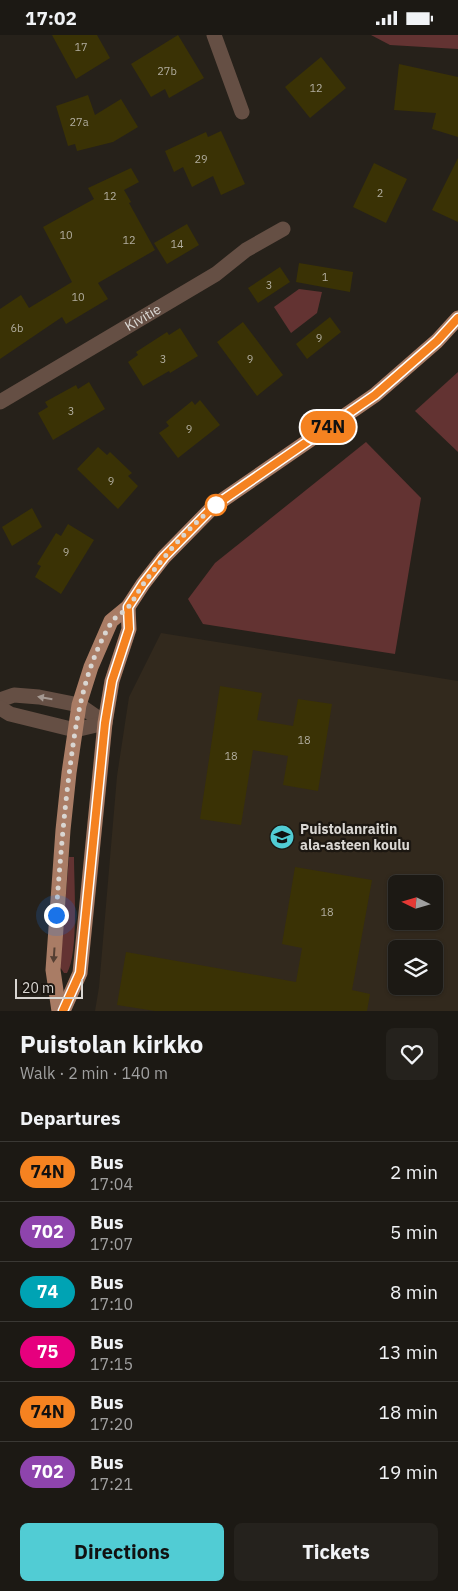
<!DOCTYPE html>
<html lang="en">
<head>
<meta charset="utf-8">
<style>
  :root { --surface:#1c1914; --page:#25221d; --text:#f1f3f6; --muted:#a0a0a0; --line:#3a3834; --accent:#51ccd4 }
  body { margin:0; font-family:"IBM Plex Sans",sans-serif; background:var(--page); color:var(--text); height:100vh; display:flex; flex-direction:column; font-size:19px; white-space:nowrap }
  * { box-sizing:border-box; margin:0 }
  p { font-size:16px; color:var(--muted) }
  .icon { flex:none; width:28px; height:28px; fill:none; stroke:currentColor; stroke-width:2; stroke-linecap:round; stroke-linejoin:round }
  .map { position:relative; height:976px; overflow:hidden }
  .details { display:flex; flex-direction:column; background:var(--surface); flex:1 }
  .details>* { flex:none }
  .badge { padding:0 10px; border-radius:16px; font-size:18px; line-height:32px }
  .needle { width:32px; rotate:275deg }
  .buttons { position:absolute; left:388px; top:840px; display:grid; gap:10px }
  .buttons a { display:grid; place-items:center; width:55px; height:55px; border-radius:8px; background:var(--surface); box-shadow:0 1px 4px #0004,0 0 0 1px var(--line); font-size:25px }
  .scale { position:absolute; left:15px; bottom:12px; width:68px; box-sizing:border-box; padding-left:5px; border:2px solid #d9d6d2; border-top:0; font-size:14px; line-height:18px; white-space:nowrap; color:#d9d6d2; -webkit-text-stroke:4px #1c1711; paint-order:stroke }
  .you { position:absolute; width:25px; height:25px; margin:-12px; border:4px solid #fff; border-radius:50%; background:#1a73e8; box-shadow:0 0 0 8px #1a73e833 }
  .map>.badge { position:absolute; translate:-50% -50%; box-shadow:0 0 0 2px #fff }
  h2 { padding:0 20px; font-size:19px; line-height:45px }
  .round { display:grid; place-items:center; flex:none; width:52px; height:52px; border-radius:8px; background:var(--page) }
  .head { display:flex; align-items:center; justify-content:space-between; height:85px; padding:0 20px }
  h1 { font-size:24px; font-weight:800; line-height:38px }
  .primary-button { display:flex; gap:10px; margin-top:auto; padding:10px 20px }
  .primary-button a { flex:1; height:58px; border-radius:8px; background:var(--accent); color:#111; font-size:20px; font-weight:800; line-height:58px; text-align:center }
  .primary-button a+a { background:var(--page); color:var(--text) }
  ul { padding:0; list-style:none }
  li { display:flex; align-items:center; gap:15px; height:60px; padding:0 20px; border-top:1px solid var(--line) }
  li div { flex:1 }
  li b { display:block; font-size:19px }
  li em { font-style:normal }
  li .badge { min-width:55px; font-weight:700; text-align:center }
  .status { display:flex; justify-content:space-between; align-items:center; height:35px; padding:0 25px; background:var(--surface); direction:ltr }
  .status svg { height:14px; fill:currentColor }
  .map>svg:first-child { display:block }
  .built { fill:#32291d; fill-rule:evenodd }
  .green { fill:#633332 }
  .building { fill:#3a3205 }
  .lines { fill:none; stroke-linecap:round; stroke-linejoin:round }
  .minor { stroke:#654f44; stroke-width:15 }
  .major { stroke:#a97c65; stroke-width:15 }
  .oneway { fill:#a59992 }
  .oneway2 { fill:#543f33 }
  .line-casing { stroke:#fff; stroke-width:11 }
  .line { stroke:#f58220; stroke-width:8 }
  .walk { stroke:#d9d6d2; stroke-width:5; stroke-dasharray:0 9 }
  .stop-dot { fill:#fff; stroke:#f58220; stroke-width:2.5 }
  .labels { text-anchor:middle; stroke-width:4.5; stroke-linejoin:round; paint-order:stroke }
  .number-label { font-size:11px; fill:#b1ad9f }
  .street-label { font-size:14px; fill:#d9d6d2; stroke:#1c1711 }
  .poi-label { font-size:14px; font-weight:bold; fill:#d9d6d2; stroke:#1c1711; text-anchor:start }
</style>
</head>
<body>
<div class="status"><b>17:02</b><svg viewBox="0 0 49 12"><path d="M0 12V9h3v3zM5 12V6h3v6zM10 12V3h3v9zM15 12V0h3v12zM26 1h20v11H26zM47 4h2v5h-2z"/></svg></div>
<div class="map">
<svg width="458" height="976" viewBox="0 0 458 976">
  <rect width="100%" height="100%" fill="#26211a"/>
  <path class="built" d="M 161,598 L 458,646 L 458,976 L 95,976 L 99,952 L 117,741 L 129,662 ZM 396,849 L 434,849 L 434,886 L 396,886 ZM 396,914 L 434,914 L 434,951 L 396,951 Z"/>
  <g class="green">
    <polygon points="371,0 458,0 458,14 390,10"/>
    <polygon points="299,254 322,257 317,278 291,298 274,272"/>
    <polygon points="458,337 458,417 415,376"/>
    <polygon points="366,407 421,463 395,619 203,589 188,564 215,528"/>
    <path d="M 69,822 L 74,822 C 74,849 79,918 67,938 L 64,938 L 60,932 Z"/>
  </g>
  <g class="building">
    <polygon points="52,0 97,0 110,23 76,44"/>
    <polygon points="178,0 204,43 169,63 165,54 151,62 131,29"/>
    <polygon points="321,22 346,53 310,83 285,52"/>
    <polygon points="399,29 458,42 458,102 432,94 436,78 394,75"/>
    <polygon points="88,60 95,80 121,64 138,92 113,107 77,116 75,109 68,111 56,71"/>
    <polygon points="221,96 245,149 221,160 213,141 192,152 183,132 174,137 165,116 206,97 208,102"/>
    <polygon points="458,123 458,187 432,175"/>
    <polygon points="374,128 407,144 386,188 353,172"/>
    <polygon points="131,133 139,147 124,155 131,167 129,168 155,215 98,248 108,264 66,289 62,282 0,324 0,274 21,260 29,273 72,247 43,192 94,164 88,153"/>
    <polygon points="187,189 199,210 167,229 154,208"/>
    <polygon points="299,228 353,237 350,257 296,247"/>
    <polygon points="280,232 290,247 258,268 248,253"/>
    <polygon points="330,282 341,297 307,324 296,309"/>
    <polygon points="243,287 283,340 257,361 217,307"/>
    <polygon points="180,293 198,321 170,338 169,336 143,351 128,327 138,320 136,317 167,297 169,300"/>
    <polygon points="89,347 105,374 53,405 38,378 48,372 45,367 76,350 78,354"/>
    <polygon points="200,365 220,390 178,423 159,398 169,391 166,387 192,366 195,370"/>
    <polygon points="98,412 107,420 110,417 132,438 128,441 138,451 118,474 77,434"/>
    <polygon points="32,473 42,492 12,511 2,492"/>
    <polygon points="68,489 94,505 61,559 35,542 41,531 37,529 56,498 61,501"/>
    <polygon points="220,651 262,658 257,685 293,691 298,664 332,669 318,756 283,750 288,721 253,715 241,790 200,784"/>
    <polygon points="295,832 372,845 352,955 370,959 367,976 155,976 117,970 126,917 296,947 302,913 282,909"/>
  </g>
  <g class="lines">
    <g class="minor">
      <polyline points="214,0 242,77"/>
      <path id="s1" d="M 0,367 L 216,239 L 246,215 L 283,194"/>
      <polyline points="0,665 14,660 39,662 79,670 105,688"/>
      <polyline points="0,673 10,679 75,695 105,688"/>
    </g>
    <g class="major">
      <polyline points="59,976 53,935 63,795 69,738 79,670 91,632 111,586 128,572 143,549 164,522 214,471 375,360 437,306 458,283"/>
      <polyline points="63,976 80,938 105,688 112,646 129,594 128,572"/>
    </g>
  </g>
  <defs><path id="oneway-solid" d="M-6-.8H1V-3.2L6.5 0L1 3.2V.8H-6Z" transform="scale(1.25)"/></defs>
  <use class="oneway" href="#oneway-solid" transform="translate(45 663) rotate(-170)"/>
  <use class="oneway2" href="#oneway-solid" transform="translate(54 920) rotate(94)"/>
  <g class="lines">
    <defs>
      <polyline id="line" points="63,976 80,938 105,688 112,646 129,594 128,572 143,549 164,522 214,471 375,360 437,306 458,283"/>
    </defs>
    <use href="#line" class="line-casing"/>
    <use href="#line" class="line"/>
    <path class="walk" d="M 56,880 C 60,828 64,776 71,725 C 77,678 86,630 111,588 C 115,581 125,577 130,570 C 135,563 139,555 144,548 C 165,520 189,492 216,470"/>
  </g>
  <defs>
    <symbol id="school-disc" viewBox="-11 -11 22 22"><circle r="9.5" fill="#51ccd4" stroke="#1c1711"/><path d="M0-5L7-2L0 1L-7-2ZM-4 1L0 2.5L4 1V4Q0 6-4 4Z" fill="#111"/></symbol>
  </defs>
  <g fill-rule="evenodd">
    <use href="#school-disc" x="268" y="788" width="28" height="28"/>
  </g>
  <circle class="stop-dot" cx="216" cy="470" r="10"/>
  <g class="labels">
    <g class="number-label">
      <text x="81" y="16">17</text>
      <text x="167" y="40">27b</text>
      <text x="316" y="57">12</text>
      <text x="79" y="91">27a</text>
      <text x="201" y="128">29</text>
      <text x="380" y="162">2</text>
      <text x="110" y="165">12</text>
      <text x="66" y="204">10</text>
      <text x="129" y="209">12</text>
      <text x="177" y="213">14</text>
      <text x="325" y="246">1</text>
      <text x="269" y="254">3</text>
      <text x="78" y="266">10</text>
      <text x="17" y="297">6b</text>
      <text x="319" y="307">9</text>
      <text x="163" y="328">3</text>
      <text x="250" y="328">9</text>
      <text x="71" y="380">3</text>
      <text x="189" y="398">9</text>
      <text x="111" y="450">9</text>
      <text x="66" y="521">9</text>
      <text x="304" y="709">18</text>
      <text x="231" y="725">18</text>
      <text x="327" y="881">18</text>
    </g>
    <g class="street-label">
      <text dy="5" stroke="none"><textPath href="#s1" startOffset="166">Kivitie</textPath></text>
    </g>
    <g class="poi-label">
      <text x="300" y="799">Puistolanraitin<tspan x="300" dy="16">ala-asteen koulu</tspan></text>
    </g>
  </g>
</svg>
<div class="buttons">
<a><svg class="needle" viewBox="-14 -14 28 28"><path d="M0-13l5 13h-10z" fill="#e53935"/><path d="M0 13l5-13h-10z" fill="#a0a0a0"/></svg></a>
<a><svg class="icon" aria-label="layers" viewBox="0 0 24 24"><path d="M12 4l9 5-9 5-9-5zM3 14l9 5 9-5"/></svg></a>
</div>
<div class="scale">20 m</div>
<div class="you" style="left:56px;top:880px"></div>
<b class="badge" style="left:328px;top:392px;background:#f58220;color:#111">74N</b>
</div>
<section class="details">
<div class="head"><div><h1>Puistolan kirkko</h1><p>Walk · 2 min · 140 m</p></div><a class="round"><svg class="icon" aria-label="heart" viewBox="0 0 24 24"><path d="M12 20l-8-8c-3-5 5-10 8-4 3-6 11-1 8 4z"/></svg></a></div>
<h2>Departures</h2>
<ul>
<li><span class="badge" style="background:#f58220;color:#111">74N</span><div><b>Bus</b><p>17:04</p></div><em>2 min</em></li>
<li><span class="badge" style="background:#8e44ad;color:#fff">702</span><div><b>Bus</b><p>17:07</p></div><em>5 min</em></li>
<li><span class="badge" style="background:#00a3b4;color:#fff">74</span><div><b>Bus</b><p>17:10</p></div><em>8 min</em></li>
<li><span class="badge" style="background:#e6007e;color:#fff">75</span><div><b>Bus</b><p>17:15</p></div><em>13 min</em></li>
<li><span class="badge" style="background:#f58220;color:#111">74N</span><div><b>Bus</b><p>17:20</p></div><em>18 min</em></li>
<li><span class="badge" style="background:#8e44ad;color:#fff">702</span><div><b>Bus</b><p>17:21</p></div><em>19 min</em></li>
</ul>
<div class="primary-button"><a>Directions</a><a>Tickets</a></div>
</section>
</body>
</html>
